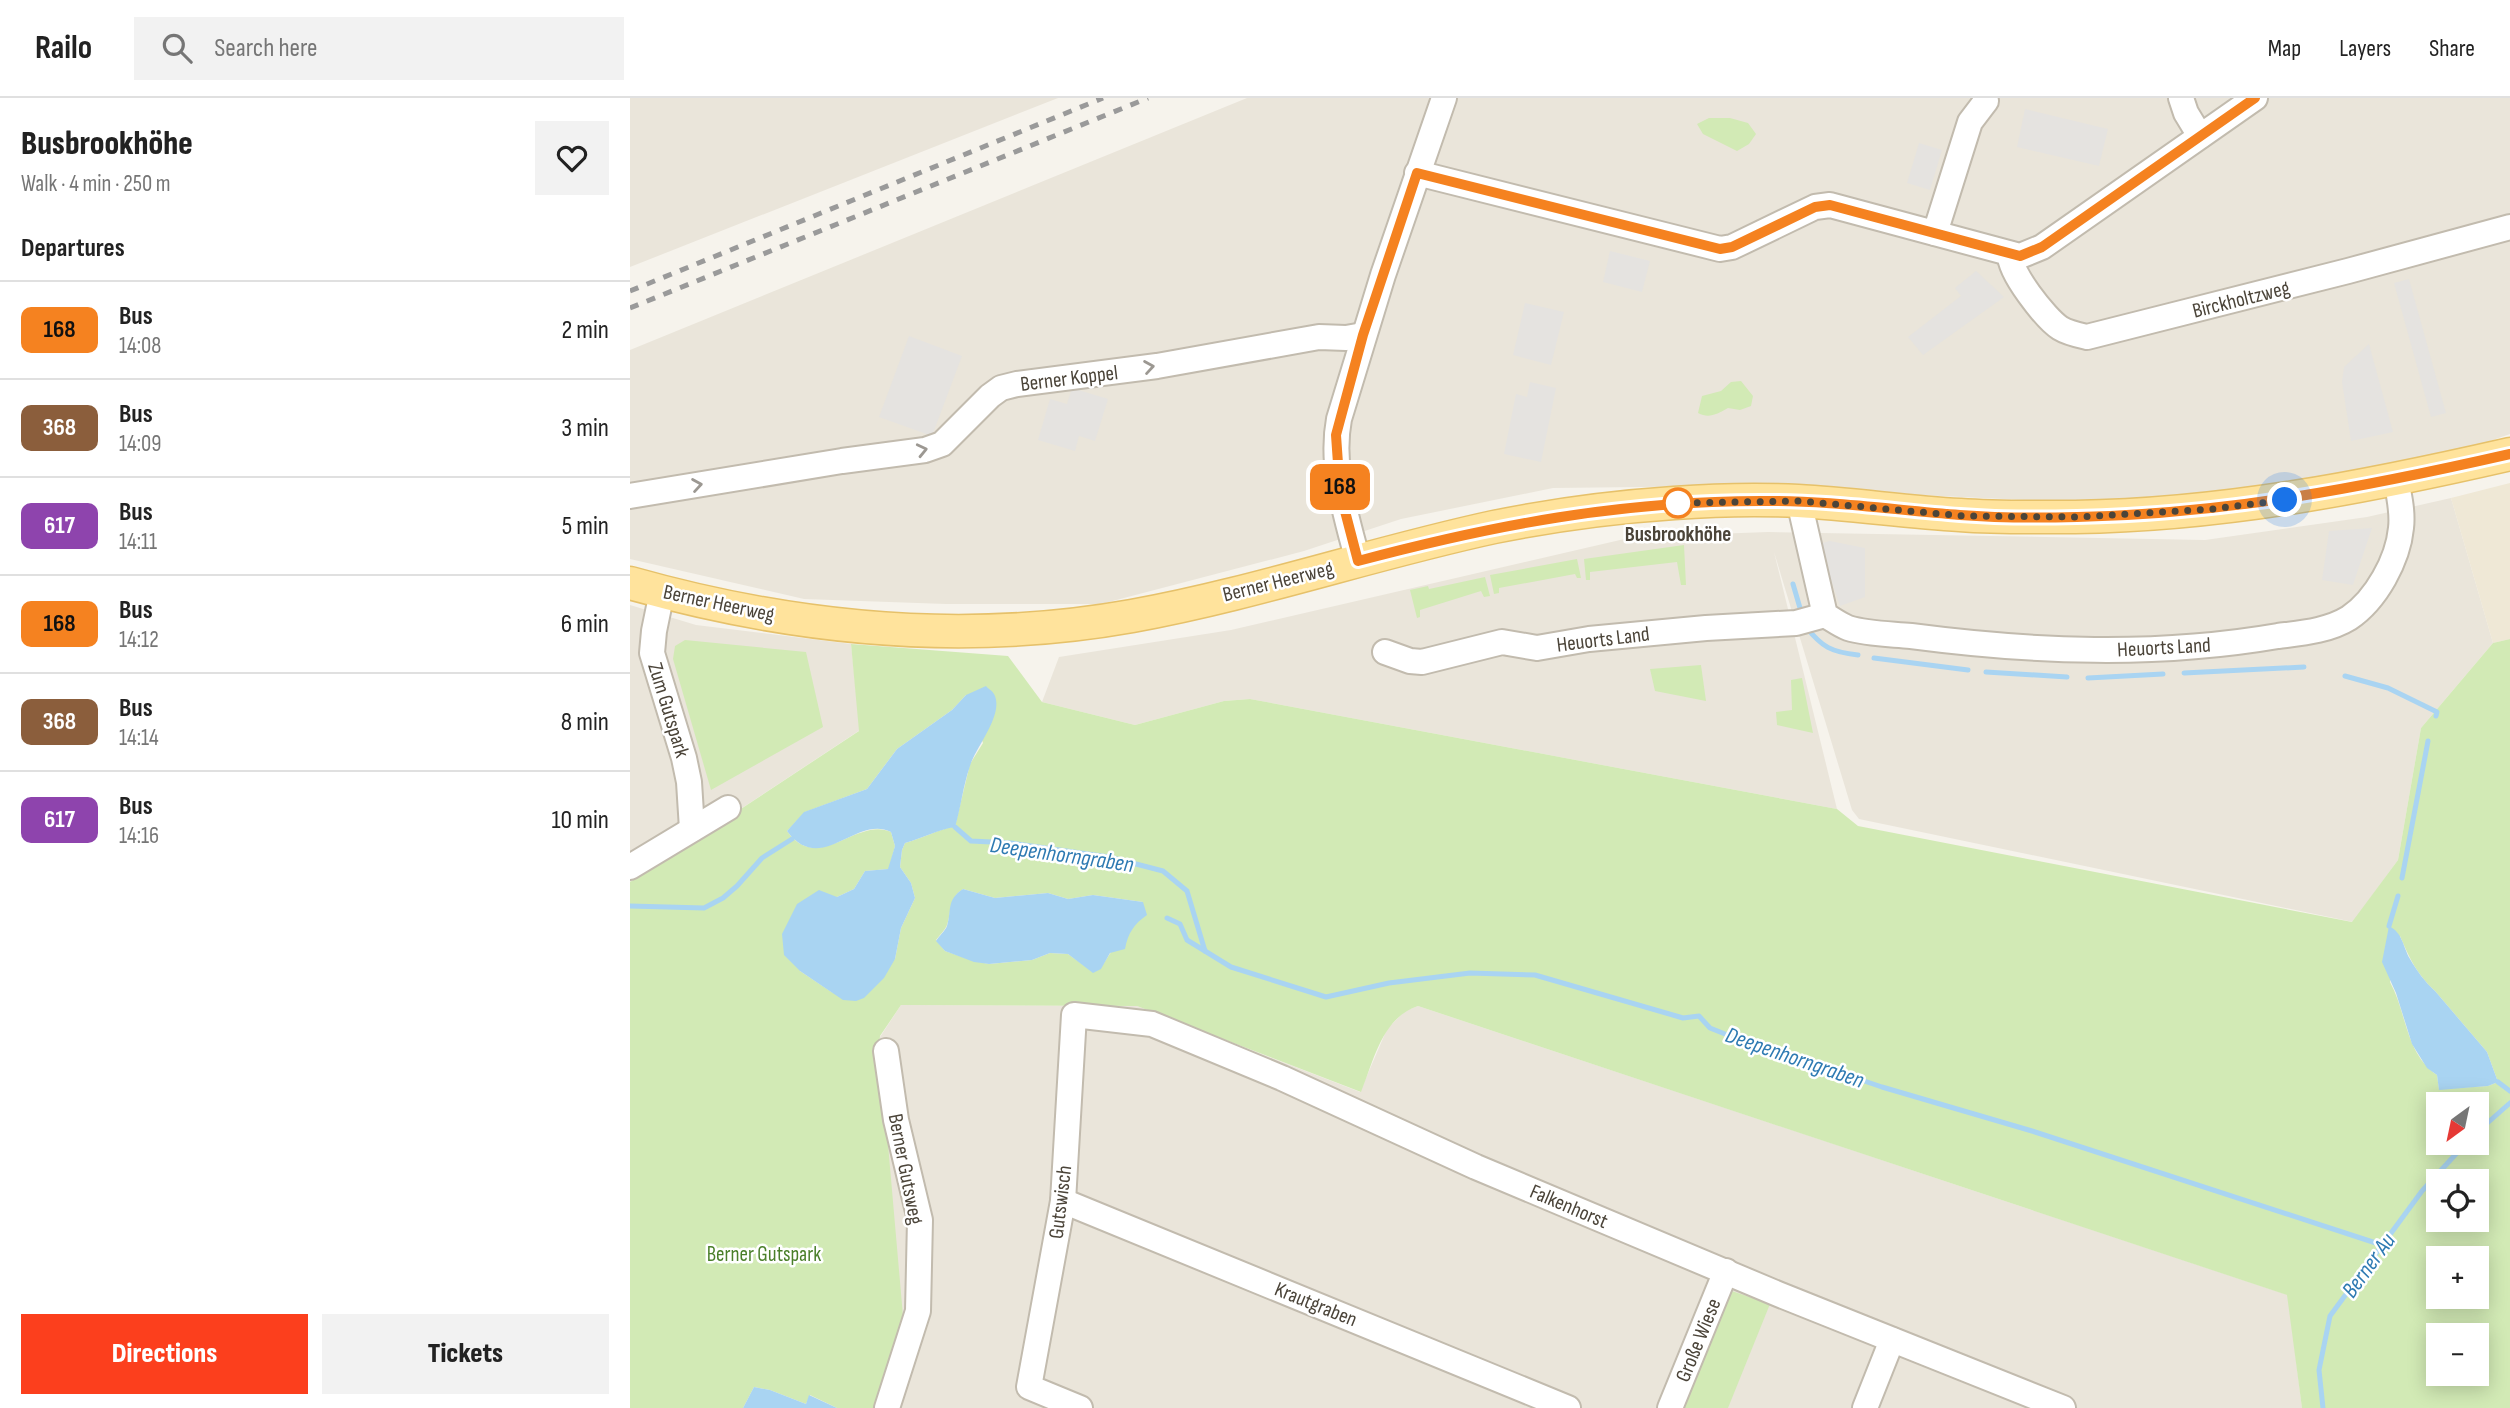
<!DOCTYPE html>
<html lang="en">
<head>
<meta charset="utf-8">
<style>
  :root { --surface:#fff; --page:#f2f2f2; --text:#222; --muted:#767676; --line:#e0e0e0; --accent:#fc3f1d }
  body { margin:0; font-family:"Sofia Sans Condensed",sans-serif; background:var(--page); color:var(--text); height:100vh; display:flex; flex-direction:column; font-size:26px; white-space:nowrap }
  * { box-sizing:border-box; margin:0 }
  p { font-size:23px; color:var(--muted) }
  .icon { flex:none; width:38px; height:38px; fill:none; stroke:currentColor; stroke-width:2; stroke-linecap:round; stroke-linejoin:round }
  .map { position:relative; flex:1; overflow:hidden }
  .side { display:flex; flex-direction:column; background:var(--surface); width:630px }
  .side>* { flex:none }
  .badge { padding:0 14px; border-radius:10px; font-size:24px; line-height:46px }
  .needle { width:46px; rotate:213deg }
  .fabs { position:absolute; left:1796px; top:994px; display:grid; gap:14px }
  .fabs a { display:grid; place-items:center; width:63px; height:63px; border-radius:0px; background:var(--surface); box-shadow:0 4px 18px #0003; font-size:35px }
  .you { position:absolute; width:35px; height:35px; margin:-18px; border:5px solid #fff; border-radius:50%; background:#1a73e8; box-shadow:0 0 0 10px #1a73e833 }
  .map>.badge { position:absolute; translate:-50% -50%; box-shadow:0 0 0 4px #fff }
  h2 { padding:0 21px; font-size:26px; line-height:63px }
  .round { display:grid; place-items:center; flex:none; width:74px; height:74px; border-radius:0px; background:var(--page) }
  .summary { display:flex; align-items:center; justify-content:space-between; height:119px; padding:0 21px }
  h1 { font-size:33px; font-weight:800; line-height:52px }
  .primary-button { display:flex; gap:14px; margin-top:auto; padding:14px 21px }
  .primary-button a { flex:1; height:80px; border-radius:0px; background:var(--accent); color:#fff; font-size:28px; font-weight:800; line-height:80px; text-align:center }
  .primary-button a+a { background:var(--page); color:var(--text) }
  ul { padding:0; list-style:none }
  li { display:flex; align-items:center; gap:21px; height:98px; padding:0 21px; border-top:2px solid var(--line) }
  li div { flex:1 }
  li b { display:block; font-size:26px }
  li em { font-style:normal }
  li .badge { min-width:77px; font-weight:700; text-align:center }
  header { display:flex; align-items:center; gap:42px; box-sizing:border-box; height:98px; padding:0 35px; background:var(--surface); border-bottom:2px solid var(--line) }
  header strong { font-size:33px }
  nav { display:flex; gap:38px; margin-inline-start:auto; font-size:24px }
  .search { width:490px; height:63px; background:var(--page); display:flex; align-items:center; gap:18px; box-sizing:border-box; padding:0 24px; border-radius:0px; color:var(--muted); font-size:26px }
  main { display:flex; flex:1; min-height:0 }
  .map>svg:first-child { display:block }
  .residential { fill:#eae5da }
  .education { fill:#efe8d6 }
  .green { fill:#d2eab5; fill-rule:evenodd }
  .parking { fill:#e5e3e0 }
  .water { fill:#a9d4f2 }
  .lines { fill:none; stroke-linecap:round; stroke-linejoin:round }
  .stream { stroke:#a9d4f2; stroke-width:5 }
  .minor-casing { stroke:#c2bbae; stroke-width:28 }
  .major-casing { stroke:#e6c16a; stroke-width:35 }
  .minor { stroke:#fff; stroke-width:24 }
  .major { stroke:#ffe39c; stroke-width:32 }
  .rail { stroke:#9a9a9a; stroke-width:5; stroke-dasharray:9 9; stroke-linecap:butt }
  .oneway { stroke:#9c9892 }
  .line-casing { stroke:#fff; stroke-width:16 }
  .line { stroke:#f58220; stroke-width:10 }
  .walk { stroke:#4b4439; stroke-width:7; stroke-dasharray:0 12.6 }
  .stop-dot { fill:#fff; stroke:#f58220; stroke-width:3.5 }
  .labels { text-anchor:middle; stroke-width:5; stroke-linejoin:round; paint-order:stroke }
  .street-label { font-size:21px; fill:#4b4439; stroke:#fff }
  .stop-label { font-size:21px; font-weight:bold; fill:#4b4439; stroke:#fff }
  .park-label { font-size:21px; fill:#4a7f2a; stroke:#fff }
  .water-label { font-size:23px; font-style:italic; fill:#2e7ab2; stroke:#fff }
</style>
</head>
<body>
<header>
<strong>Railo</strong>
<div class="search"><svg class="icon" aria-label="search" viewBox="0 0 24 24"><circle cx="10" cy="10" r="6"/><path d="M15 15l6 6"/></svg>Search here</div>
<nav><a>Map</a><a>Layers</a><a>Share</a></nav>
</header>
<main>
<section class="side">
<div class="summary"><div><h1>Busbrookhöhe</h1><p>Walk · 4 min · 250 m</p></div><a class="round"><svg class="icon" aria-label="heart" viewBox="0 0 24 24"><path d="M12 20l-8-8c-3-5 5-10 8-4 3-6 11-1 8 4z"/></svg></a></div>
<h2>Departures</h2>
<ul>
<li><span class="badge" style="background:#f58220;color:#111">168</span><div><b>Bus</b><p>14:08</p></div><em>2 min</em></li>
<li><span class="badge" style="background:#8b5e3c;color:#fff">368</span><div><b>Bus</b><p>14:09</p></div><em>3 min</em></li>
<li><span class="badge" style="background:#8e44ad;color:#fff">617</span><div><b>Bus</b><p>14:11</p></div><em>5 min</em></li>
<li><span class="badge" style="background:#f58220;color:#111">168</span><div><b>Bus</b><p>14:12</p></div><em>6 min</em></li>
<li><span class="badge" style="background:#8b5e3c;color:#fff">368</span><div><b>Bus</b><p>14:14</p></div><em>8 min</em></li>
<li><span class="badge" style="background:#8e44ad;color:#fff">617</span><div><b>Bus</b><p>14:16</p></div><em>10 min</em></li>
</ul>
<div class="primary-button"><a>Directions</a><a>Tickets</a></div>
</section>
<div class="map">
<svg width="1880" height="1310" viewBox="0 0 1880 1310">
  <rect width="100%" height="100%" fill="#f6f3ec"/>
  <g class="residential">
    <polygon points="0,0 428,0 0,169"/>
    <polygon points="617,0 1880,0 1880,336 1840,350 1574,404 1394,402 1101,388 923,390 771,421 674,453 471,506 316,506 174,501 0,461 0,252"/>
    <polygon points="1821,400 1863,545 1791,630 1768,762 1723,824 1229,721 1222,712 1144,454 1207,711 620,601 594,603 505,627 412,604 429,559 601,532 1003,439 1138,434 1575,442 1737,419"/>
    <polygon points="0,507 66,527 221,546 230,632 0,784"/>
    <polygon points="271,907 507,908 730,994 757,931 775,913 788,908 1658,1197 1672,1310 249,1310 247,968 250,939"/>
  </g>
  <polygon class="education" points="1880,385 1880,541 1863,545 1821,400"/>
  <g class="green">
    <polygon points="1079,20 1100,20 1118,25 1126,36 1119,46 1107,53 1073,36 1067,26"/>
    <path d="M 1111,283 L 1123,298 L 1121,308 L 1110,312 L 1098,310 C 1087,316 1079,321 1068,315 L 1072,298 L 1091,293 L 1101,284 Z"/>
    <polygon points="1054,447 1056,487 1051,487 1047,464 960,474 960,482 956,482 954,461"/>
    <polygon points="947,461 951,480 947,480 945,476 869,490 869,495 864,496 860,477"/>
    <polygon points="855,479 860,498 854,499 851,493 790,512 790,519 787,520 780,492 798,488 799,491"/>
    <path d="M 1880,541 L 1880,1310 L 1672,1310 L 1657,1197 L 788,908 C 752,920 744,962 731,994 L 507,908 L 271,907 L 250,938 L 247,968 L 255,1012 L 273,1218 L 249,1310 L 207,1310 L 180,1297 L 176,1306 L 140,1292 L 124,1289 L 113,1310 L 0,1310 L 0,784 L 229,633 L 221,546 L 378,558 L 412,604 L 505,627 L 594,603 L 620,601 L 1207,711 L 1228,728 L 1722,824 L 1768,762 L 1791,630 L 1863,545 ZM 336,597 L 353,645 L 340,666 L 325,728 C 307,732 293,740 275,745 L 272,752 L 270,769 L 281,785 L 285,800 L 271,830 L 265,861 L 203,895 L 170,873 L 207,799 L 224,791 L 235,773 L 259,771 L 265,748 L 261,734 C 227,718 188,777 157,733 L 175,714 L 237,691 L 267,651 L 322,612 ZM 333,791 L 365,800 L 418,795 L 438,801 L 463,797 L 513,804 C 505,828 497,835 482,853 C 475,862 473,870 463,874 L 438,856 L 420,855 L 402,862 L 359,866 L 344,863 L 315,853 L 306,842 C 309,838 315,832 317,827 C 322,813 318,801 333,791 ZM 1770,838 C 1779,859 1787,877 1805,893 L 1857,954 L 1868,984 L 1858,988 L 1809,991 L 1807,977 C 1775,955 1777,915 1760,884 ZM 1808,1006 L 1846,1006 L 1846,1045 L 1808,1045 ZM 1808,1083 L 1846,1083 L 1846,1122 L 1808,1122 ZM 1808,1160 L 1846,1160 L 1846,1199 L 1808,1199 ZM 1808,1237 L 1846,1237 L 1846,1276 L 1808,1276 Z"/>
    <polygon points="55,542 176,554 193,629 81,692 43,561 45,548"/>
    <polygon points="1071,567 1076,603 1025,593 1020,571"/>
    <polygon points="1172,580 1183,635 1147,627 1146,614 1162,612 1161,582"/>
    <polygon points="1096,1191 1140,1206 1098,1310 1047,1310"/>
  </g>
  <g class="parking">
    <polygon points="1395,11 1478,31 1469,68 1387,49"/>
    <polygon points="1289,45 1312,52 1300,92 1277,85"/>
    <polygon points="980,153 1020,163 1012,194 973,184"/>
    <polygon points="1346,173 1374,199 1293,257 1278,239 1331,198 1325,190"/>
    <polygon points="1779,181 1816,315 1801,319 1764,185"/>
    <polygon points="895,205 934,214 921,267 883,257"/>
    <polygon points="279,238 332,258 302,338 249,319"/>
    <polygon points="1739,246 1763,334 1721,343 1712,284 1714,269"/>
    <polygon points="900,284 926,290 911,364 874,356 886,296 897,299"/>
    <polygon points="442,290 478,301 465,343 449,338 445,353 408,342 420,301 437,306"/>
    <polygon points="1742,430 1723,487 1692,482 1699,433"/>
    <polygon points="1200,443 1235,450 1235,499 1210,508 1189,446"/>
  </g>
  <g class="water">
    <path d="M 356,588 C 358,591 362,592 364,596 C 375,616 345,650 340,668 C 333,688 331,709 325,729 C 307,732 293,740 275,745 L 272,752 L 270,769 L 281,785 L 285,800 L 271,830 L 265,861 L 254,880 L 234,900 L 226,903 L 213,902 L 170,873 L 154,857 L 152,836 L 167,806 L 189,792 L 207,799 L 224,791 L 235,773 L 258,771 L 265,748 L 261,734 C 226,716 191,779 157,733 L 174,714 L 237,691 L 267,651 L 322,612 L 336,597 Z"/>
    <path d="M 333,791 L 365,800 L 418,795 L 438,801 L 463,797 L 513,804 L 517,817 C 504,826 498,835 495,851 L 480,855 L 471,871 L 463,875 L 438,856 L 420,855 L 402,862 L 359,866 L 344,864 L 315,853 L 306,843 C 309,838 315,833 317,828 C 322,812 316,802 333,791 Z"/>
    <path d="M 1759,828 C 1773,835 1773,849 1780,861 C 1787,873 1795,884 1805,893 L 1857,954 L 1868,984 L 1858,988 L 1809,992 L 1807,977 L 1797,970 L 1782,946 L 1766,895 L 1752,864 Z"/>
    <polygon points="124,1289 140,1292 176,1306 179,1297 207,1310 113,1310"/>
  </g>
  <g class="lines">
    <g class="stream">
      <polyline points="1163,486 1170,510"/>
      <path d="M 1176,529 C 1192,549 1201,554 1228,557"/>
      <polyline points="1244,560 1338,572"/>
      <polyline points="1356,574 1437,579"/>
      <polyline points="1554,575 1674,569"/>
      <polyline points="1715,578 1758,590 1807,614 1806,618"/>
      <polyline points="1458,580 1533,576"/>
      <polyline points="325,729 341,743 381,745 479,759 533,773 557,793 575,853"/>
      <polyline points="1772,780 1798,643"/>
      <polyline points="0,808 74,810 93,800 107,788 132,760 162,741"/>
      <polyline points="537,820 550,826 557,842 601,869 696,899 759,885 840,875 905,877 1053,920 1069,918 1080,930 1095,936 1252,989 1402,1033 1752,1147"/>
      <polyline points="1759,828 1768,798"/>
      <polyline points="1868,984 1880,993"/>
      <polyline points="1846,1035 1880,1005"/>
      <polyline points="1693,1310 1689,1272 1700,1218 1792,1093 1836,1045"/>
    </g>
    <defs>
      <g id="minor">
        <polyline points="1551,0 1556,15 1570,38"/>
        <polyline points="787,75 1090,151 1102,149 1185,109 1200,107 1390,158 1412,149 1625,0"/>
        <polyline points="1305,135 1340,24 1356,3"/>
        <path d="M 1380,156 C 1378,173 1416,221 1430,230 C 1438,235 1448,237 1457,239 L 1718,173 L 1880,129"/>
        <polyline points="0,398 212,363 295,352 312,346 360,298 371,290 387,286 527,268 689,239 716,240 733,237"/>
        <path d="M 1169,403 L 1195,517 C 1202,521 1210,527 1218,530 C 1237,536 1261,536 1281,538 C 1403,554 1526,559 1648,538 C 1671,535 1698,533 1719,520 C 1746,502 1768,462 1771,430 C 1773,414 1769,397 1766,382"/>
        <path d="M 728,463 C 716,417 700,369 709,321 L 753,177 L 814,0"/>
        <polyline points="32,494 24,533 22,555 54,660 59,684 62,731"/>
        <polyline points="755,554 780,563 792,564 872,544 907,550 959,541 1076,530 1166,525 1195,517"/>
        <polyline points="0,769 98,710"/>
        <polyline points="256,953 266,1022 290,1122 288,1213 257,1310"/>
        <polyline points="433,1103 938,1310"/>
        <polyline points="450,1310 399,1289 433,1103 444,917 522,926 652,980 846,1069 1148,1196 1433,1310"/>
        <polyline points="1040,1310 1096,1173"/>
        <polyline points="1235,1310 1262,1242"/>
      </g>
      <path id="major" d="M 0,485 C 163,531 334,548 502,518 C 624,496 743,455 864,429 C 923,417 984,409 1044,405 C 1085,402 1127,401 1168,403 C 1223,406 1276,414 1330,417 C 1368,420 1407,419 1445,419 C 1593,417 1736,389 1880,356"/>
    </defs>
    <use href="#minor" class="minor-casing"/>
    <use href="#major" class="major-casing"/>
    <use href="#minor" class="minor"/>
    <use href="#major" class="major"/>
    <g class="rail">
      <polyline points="0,193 473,0"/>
      <polyline points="0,210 518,0"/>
    </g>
  </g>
  <defs><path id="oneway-chevron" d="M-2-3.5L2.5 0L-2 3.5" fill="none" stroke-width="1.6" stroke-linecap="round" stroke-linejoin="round" transform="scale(1.75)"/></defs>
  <g class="oneway">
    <use href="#oneway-chevron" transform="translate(519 269) rotate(-9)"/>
    <use href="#oneway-chevron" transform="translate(292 352) rotate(-13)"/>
    <use href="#oneway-chevron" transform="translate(67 387) rotate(-9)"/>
  </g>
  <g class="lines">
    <defs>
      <path id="line" d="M 1625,0 L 1412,149 L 1390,158 L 1200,107 L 1185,109 L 1102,149 L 1090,151 L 787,75 L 733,237 L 706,337 L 710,394 L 728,463 C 863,427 991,403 1131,403 C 1198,402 1264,412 1330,417 C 1368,420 1408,420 1447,419 C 1596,416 1735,389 1880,356"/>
    </defs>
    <use href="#line" class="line-casing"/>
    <use href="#line" class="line"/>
    <polyline class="walk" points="1048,405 1045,405 1169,403 1334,418 1448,419 1582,411 1655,402"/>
  </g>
  <circle class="stop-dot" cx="1048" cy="405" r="14"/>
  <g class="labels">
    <g class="street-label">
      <text transform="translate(1611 201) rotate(-14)" y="7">Birckholtzweg</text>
      <text transform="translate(439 280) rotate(-7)" y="7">Berner Koppel</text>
      <text transform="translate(648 483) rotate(-14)" y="7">Berner Heerweg</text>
      <text transform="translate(89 505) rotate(12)" y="7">Berner Heerweg</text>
      <text transform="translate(973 541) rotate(-7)" y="7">Heuorts Land</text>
      <text transform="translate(1534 549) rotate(-3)" y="7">Heuorts Land</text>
      <text transform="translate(39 612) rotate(73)" y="7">Zum Gutspark</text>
      <text transform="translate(276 1071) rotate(79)" y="7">Berner Gutsweg</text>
      <text transform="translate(430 1104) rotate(-83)" y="7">Gutswisch</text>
      <text transform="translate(939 1108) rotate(23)" y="7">Falkenhorst</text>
      <text transform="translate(686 1206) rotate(22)" y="7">Krautgraben</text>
      <text transform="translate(1068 1242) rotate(-68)" y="7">Große Wiese</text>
    </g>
    <g class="stop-label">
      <text x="1048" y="443">Busbrookhöhe</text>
    </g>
    <g class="park-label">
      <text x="134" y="1163">Berner Gutspark</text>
    </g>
    <g class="water-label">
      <text transform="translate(432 756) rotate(8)" y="8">Deepenhorngraben</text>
      <text transform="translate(1165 959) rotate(19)" y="8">Deepenhorngraben</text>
      <text transform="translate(1738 1167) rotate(-54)" y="8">Berner Au</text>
    </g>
  </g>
</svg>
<div class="fabs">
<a><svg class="needle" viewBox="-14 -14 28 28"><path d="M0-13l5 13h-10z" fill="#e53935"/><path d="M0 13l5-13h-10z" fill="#767676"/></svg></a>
<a><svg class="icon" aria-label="locate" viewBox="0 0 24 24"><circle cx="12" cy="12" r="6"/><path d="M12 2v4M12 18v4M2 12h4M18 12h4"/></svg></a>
<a>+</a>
<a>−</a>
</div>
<div class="you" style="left:1655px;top:402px"></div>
<b class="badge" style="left:710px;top:389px;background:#f58220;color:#111">168</b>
</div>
</main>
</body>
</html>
